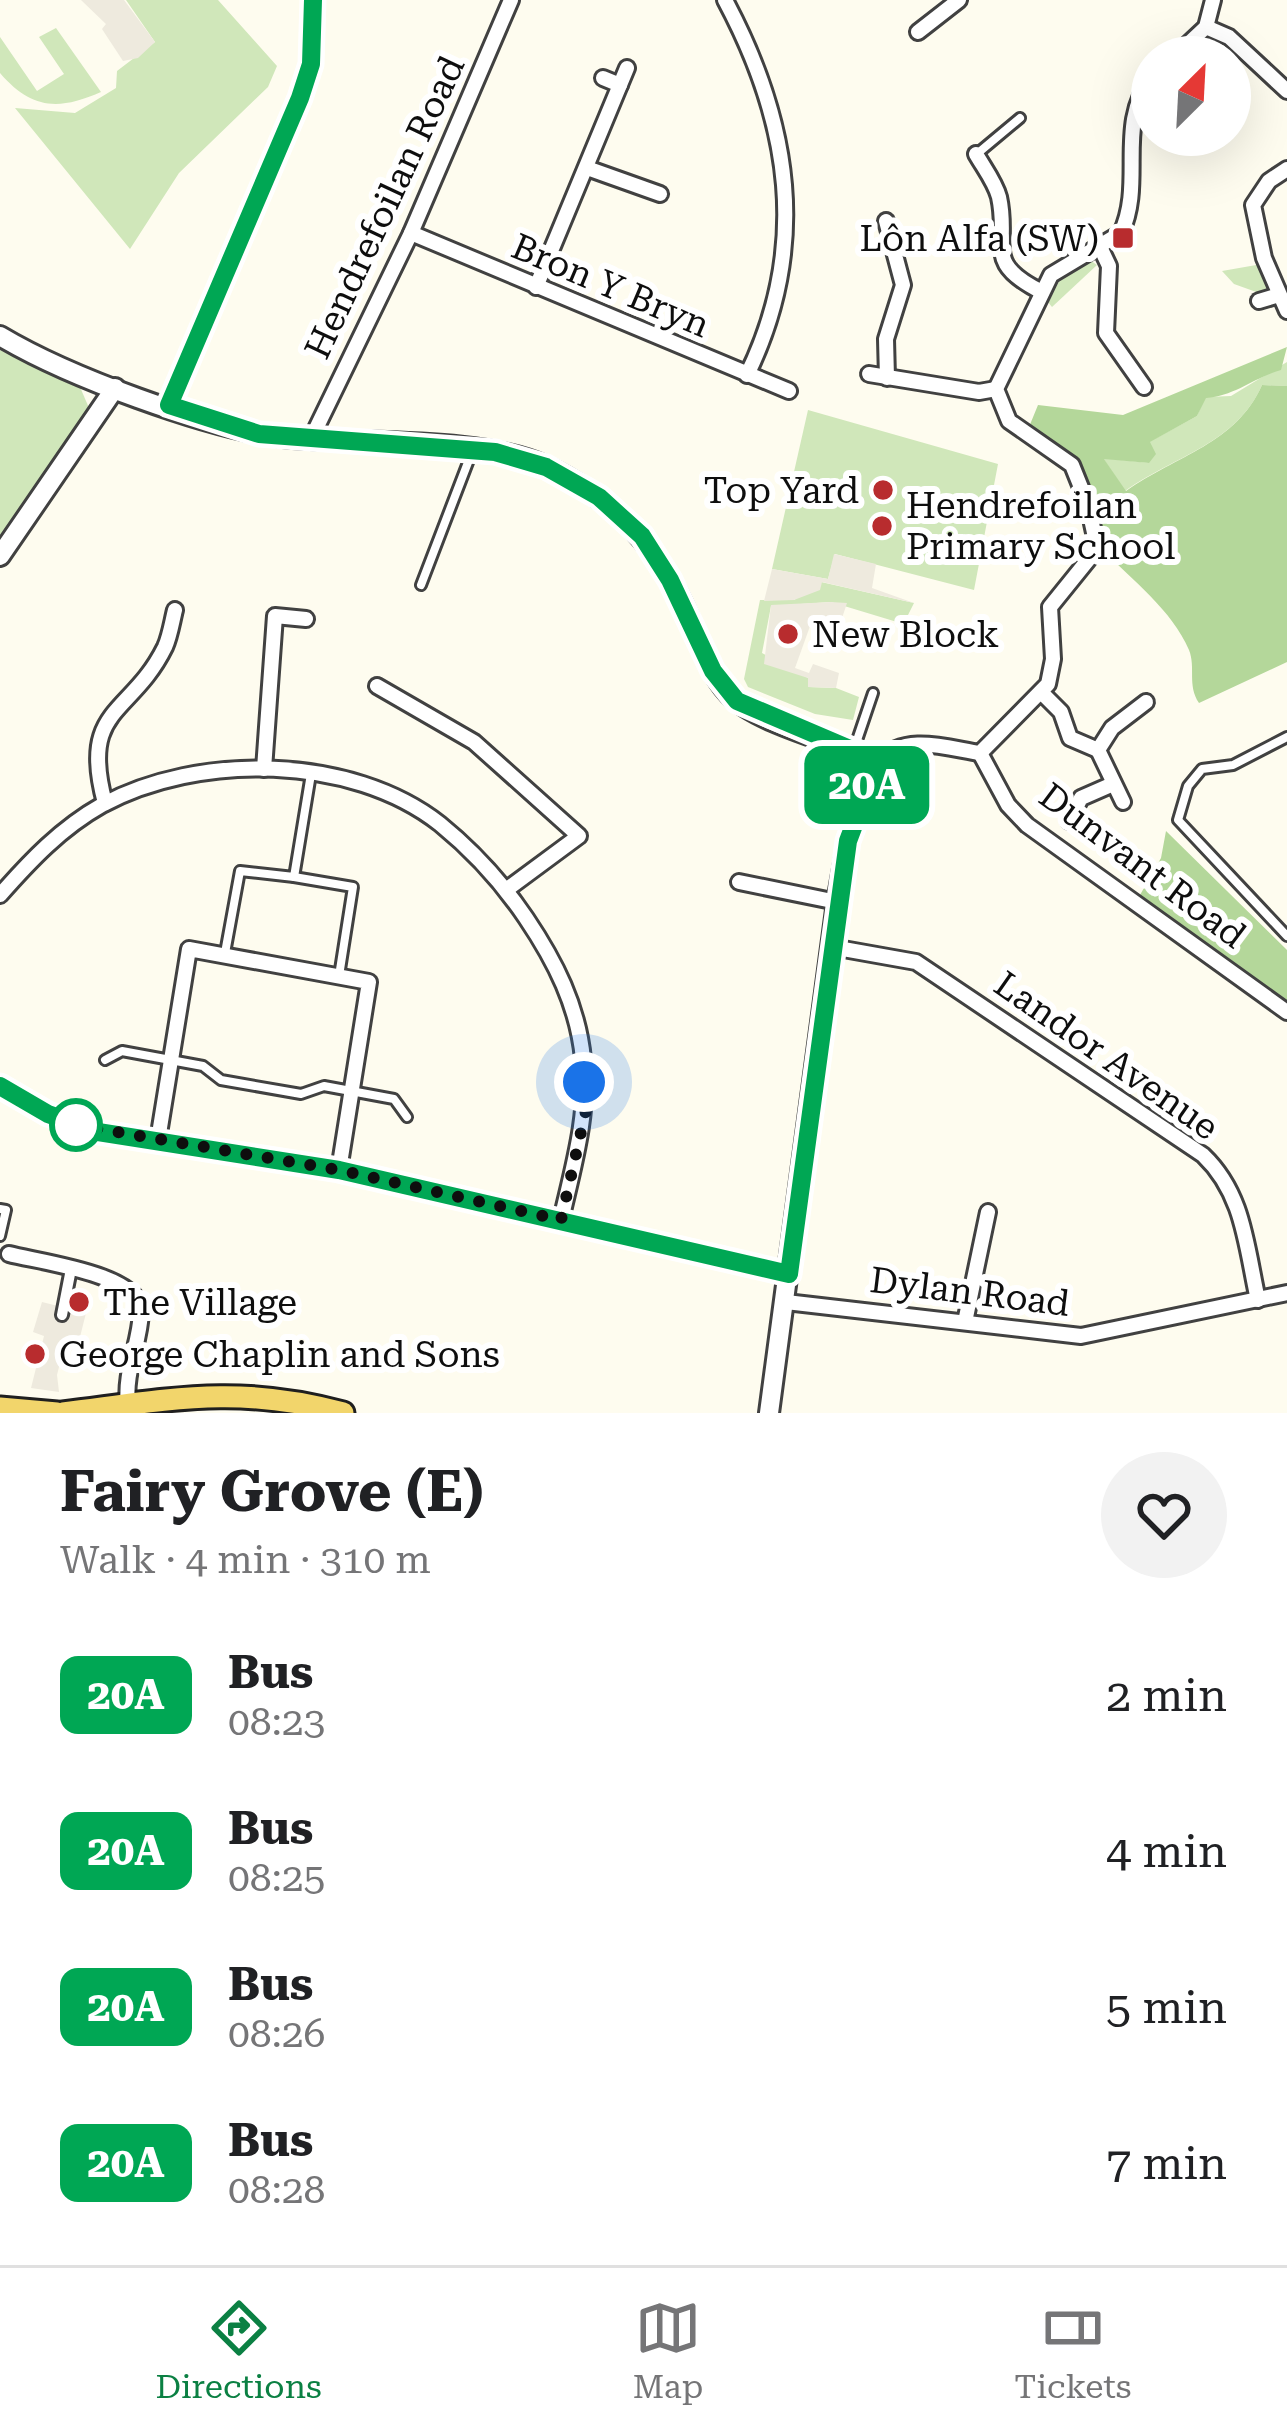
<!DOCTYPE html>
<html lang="en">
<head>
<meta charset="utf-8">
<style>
  :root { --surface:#fff; --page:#f2f2f2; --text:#202124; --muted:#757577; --line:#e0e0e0; --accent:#0b8043 }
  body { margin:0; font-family:"Roboto Serif",serif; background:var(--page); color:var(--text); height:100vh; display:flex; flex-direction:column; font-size:45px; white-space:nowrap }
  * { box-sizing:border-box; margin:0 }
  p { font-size:39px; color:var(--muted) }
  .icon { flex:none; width:66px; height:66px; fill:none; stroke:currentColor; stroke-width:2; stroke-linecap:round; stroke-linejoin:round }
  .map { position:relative; height:1413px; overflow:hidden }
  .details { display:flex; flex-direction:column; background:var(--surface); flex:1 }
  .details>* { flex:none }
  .badge { padding:0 24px; border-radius:18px; font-size:42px; line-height:78px }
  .needle { width:78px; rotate:24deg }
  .fabs { position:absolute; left:1131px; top:36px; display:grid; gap:24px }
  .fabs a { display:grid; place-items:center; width:120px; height:120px; border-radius:50%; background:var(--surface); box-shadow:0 12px 48px #0002; font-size:60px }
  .you { position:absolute; width:60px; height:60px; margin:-30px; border:9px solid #fff; border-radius:50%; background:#1a73e8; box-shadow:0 0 0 18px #1a73e833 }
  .map>.badge { position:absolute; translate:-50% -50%; box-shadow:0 0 0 6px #fff }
  .round { display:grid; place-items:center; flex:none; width:126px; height:126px; border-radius:63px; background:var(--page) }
  .head { display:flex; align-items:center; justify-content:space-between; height:204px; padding:0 60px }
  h1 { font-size:57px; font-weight:700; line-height:90px }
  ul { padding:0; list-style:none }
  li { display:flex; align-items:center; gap:36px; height:156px; padding:0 60px }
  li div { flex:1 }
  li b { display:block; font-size:45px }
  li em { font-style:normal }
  li .badge { min-width:132px; font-weight:700; text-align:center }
  .menu { display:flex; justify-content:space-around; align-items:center; height:168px; border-top:3px solid var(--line); background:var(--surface); font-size:33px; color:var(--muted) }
  .menu a { display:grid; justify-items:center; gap:6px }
  .menu .on { color:var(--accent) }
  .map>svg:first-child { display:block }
  .green { fill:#d0e7ba }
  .forest { fill:#b4d79a }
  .plaza { fill:#eeeade }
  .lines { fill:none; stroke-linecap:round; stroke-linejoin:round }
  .service-casing { stroke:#414141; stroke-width:14 }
  .pedestrian-casing { stroke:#414141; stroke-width:16 }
  .minor-casing { stroke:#414141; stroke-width:20 }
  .tertiary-casing { stroke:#414141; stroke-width:24 }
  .primary-casing { stroke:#1f1f1f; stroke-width:27 }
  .service { stroke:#fff; stroke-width:8 }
  .pedestrian { stroke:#fff; stroke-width:10 }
  .minor { stroke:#fff; stroke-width:14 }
  .tertiary { stroke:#fff; stroke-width:18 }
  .primary { stroke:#f2d56b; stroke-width:21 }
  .line-casing { stroke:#fff; stroke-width:27 }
  .line { stroke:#00a754; stroke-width:18 }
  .walk { stroke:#0e0e0e; stroke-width:12; stroke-dasharray:0 21.6 }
  .poi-dot { fill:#b82c2e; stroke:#fff; stroke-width:4.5 }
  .stop-dot { fill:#fff; stroke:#00a754; stroke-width:6 }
  .labels { text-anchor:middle; stroke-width:12; stroke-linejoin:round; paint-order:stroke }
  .street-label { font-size:36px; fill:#0e0e0e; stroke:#fff }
  .poi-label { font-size:36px; fill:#0e0e0e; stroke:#fff; text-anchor:start }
</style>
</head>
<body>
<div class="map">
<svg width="1287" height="1413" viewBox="0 0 1287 1413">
  <rect width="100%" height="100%" fill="#fefcef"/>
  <g class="green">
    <polygon points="126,0 218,0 277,66 268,87 179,173 130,249 15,108 75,113 116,88 117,71 155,42"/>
    <path d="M 56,28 L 101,92 C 58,111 31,109 0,73 L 0,37 L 37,91 L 64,74 L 39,37 Z"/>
    <polygon points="1091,261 1097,265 1052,307 1048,302 1062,276"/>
    <polygon points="1262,264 1269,288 1259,293 1234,284 1222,271"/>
    <polygon points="0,350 80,387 89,408 0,537"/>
    <path d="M 1287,362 L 1287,386 L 1262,385 C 1236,444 1176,455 1125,491 L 1103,458 L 1149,463 L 1149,442 L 1197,416 L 1205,397 L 1231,396 Z"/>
    <polygon points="808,410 998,464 974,590 835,554 828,579 772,569"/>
    <polygon points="821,582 914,603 907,617 897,622 831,602 771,606 762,653 808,678 809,687 836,688 859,697 853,720 815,714 748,687 744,679 760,600 794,600"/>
  </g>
  <g class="forest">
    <path d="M 1287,347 L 1281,370 C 1253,378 1235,396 1206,398 L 1197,416 L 1150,442 L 1156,454 L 1149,463 L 1104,459 L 1126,491 C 1177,455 1236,444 1262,385 L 1287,386 L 1287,662 L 1199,703 C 1187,685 1196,668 1189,650 C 1172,610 1132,580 1103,550 C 1104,483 1080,462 1029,427 L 1038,405 L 1123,415 Z"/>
    <polygon points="1166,831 1287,950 1287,1002 1140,895 1161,858"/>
  </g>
  <g class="plaza">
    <polygon points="81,0 124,0 155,42 138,58 123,61 102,29 106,24"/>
    <polygon points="834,554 876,564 872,588 914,603 822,582 820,590 794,600 764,601 772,569 828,579"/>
    <polygon points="831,602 847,603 840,624 814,615 795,668 809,673 813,664 839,673 836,688 808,687 808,678 764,664 771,605"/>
    <polygon points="42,1302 86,1313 78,1345 65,1343 57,1375 59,1392 31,1388 44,1336 33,1332"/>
  </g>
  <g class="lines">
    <defs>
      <g id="service">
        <polyline points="978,153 1020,118"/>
        <polyline points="421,585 472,452"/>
        <polyline points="1287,737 1233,765 1202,769 1188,786 1178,820 1287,936"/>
        <polyline points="854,749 873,693"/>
        <polyline points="294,877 353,887 339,976"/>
        <polyline points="225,953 240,871 294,877 311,774"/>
        <polyline points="105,1060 122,1051 203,1066 221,1080 301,1094 324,1086 394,1099 407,1117"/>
        <polyline points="0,1209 6,1210 0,1236"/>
      </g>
      <polyline id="pedestrian" points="62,1315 71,1269"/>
      <g id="minor">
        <path d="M 725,0 C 790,122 810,246 747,375"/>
        <polyline points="1206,27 1229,37 1287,91"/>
        <polyline points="918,32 959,0"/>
        <polyline points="1174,57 1206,27 1213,0"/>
        <polyline points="603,78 620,85"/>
        <path d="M 976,154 C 984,168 995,182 999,197 C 1010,247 982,262 1042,292"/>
        <polyline points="587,168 660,194"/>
        <polyline points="1287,169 1269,181 1253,205 1264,258 1287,311"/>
        <polyline points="886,221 903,285 886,339 887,378"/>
        <polyline points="411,233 789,391"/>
        <polyline points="1101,249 1109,266 1106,333 1144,387"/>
        <polyline points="536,287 627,68"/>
        <polyline points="1259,301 1279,295"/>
        <polyline points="869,374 979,392 996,389"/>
        <polyline points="311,439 411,233 511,0"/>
        <polyline points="377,686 474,742 579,836 506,890"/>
        <polyline points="1042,693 1061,712 1070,738 1098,750 1112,728 1146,702"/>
        <polyline points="1098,750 1123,802"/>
        <polyline points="980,753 1008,805 1027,825 1287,1012"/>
        <path d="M 879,761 C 905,733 947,748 980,753 L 1048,684 L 1053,659 L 1050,607 L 1092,555 L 1096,542 L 1088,505 L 1072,465 L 1009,421 L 996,389 L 1051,275 L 1121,233 C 1145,182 1115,125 1152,77"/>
        <polyline points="264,769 275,616 306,619"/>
        <path d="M 105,803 C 79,707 131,716 165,647 C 170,636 172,622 175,610"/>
        <polyline points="1069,821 1081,798 1113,784"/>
        <polyline points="739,882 837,902"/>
        <path d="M 0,895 C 30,861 61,828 102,805 C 198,753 351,754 440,824 C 472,850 503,884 526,918 C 555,961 578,1006 583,1059 C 589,1115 573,1167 561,1220"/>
        <path d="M 832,947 L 916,962 L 1203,1155 C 1244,1194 1246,1246 1258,1300"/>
        <polyline points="0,1086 48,1114 98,1133 339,1170 789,1273"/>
        <polyline points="158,1140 189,949 369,982 339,1170"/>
        <path d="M 9,1254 C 39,1262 142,1274 141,1312 C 140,1344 124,1371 128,1405"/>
        <polyline points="786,1302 1081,1336 1287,1293"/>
        <polyline points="965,1322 988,1212"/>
      </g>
      <g id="tertiary">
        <path d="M 0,336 C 67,376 206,428 283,437 C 358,445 479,436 545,466 C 608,496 654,540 683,605 C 697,634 707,670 729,694 C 759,725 837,742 879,761 L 848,841 L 837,902 L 769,1413"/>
        <polyline points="169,405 300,97 311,64 313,0"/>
        <polyline points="0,556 115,388"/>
      </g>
      <g id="primary">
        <polyline points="0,1408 57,1413"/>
        <path d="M 63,1413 C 168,1400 237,1384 343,1413"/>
      </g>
    </defs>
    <use href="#service" class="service-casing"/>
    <use href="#pedestrian" class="pedestrian-casing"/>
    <use href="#minor" class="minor-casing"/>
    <use href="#tertiary" class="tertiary-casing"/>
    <use href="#primary" class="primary-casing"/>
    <use href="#service" class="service"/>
    <use href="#pedestrian" class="pedestrian"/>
    <use href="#minor" class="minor"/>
    <use href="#tertiary" class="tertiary"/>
    <use href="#primary" class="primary"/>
  </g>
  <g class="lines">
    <defs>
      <polyline id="line" points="0,1086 48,1114 98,1132 339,1170 789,1274 848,841 878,761 737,701 713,671 670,580 642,536 599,497 546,467 495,452 259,434 169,405 300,98 311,64 313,0"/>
    </defs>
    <use href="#line" class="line-casing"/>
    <use href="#line" class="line"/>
    <polyline class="walk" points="76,1125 339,1170 561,1220 586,1110 584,1082"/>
  </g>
  <g class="poi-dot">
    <rect x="1111" y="226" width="24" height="24" rx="6"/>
    <circle cx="883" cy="490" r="12"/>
    <circle cx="882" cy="526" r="12"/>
    <circle cx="788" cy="634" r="12"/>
    <circle cx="79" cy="1302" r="12"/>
    <circle cx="35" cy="1354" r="12"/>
  </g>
  <circle class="stop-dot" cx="76" cy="1125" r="24"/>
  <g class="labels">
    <g class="street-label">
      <text transform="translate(384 207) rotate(-65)" y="13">Hendrefoilan Road</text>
      <text transform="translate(611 285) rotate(23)" y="13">Bron Y Bryn</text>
      <text transform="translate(1143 865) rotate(37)" y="13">Dunvant Road</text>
      <text transform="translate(1107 1055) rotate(35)" y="13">Landor Avenue</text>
      <text transform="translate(970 1291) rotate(7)" y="13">Dylan Road</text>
    </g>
    <g class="poi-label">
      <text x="1099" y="251" text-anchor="end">Lôn Alfa (SW)</text>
      <text x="859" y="503" text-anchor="end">Top Yard</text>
      <text x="906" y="518">Hendrefoilan<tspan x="906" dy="41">Primary School</tspan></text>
      <text x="812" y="647">New Block</text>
      <text x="103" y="1315">The Village</text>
      <text x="59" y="1367">George Chaplin and Sons</text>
    </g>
  </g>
</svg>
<div class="fabs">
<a><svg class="needle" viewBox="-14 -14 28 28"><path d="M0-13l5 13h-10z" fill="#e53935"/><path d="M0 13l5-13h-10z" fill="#757577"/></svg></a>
</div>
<div class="you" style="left:584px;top:1082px"></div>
<b class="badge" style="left:867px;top:785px;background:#00a754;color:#fff">20A</b>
</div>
<section class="details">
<div class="head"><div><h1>Fairy Grove (E)</h1><p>Walk · 4 min · 310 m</p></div><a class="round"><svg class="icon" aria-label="heart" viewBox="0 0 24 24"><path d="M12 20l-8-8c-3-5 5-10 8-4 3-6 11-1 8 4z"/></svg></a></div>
<ul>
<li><span class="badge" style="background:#00a754;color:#fff">20A</span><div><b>Bus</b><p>08:23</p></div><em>2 min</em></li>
<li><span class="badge" style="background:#00a754;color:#fff">20A</span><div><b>Bus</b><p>08:25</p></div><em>4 min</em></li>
<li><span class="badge" style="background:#00a754;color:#fff">20A</span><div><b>Bus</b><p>08:26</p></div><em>5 min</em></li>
<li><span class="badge" style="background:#00a754;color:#fff">20A</span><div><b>Bus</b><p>08:28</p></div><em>7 min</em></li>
</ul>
</section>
<nav class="menu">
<a class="on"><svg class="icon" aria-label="directions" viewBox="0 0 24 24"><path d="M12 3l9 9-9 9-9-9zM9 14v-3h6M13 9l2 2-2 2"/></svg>Directions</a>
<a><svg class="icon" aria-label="map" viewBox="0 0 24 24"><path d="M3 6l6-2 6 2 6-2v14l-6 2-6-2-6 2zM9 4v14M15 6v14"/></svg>Map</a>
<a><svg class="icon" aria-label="tickets" viewBox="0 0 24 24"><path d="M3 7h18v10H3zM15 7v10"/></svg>Tickets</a>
</nav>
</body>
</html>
